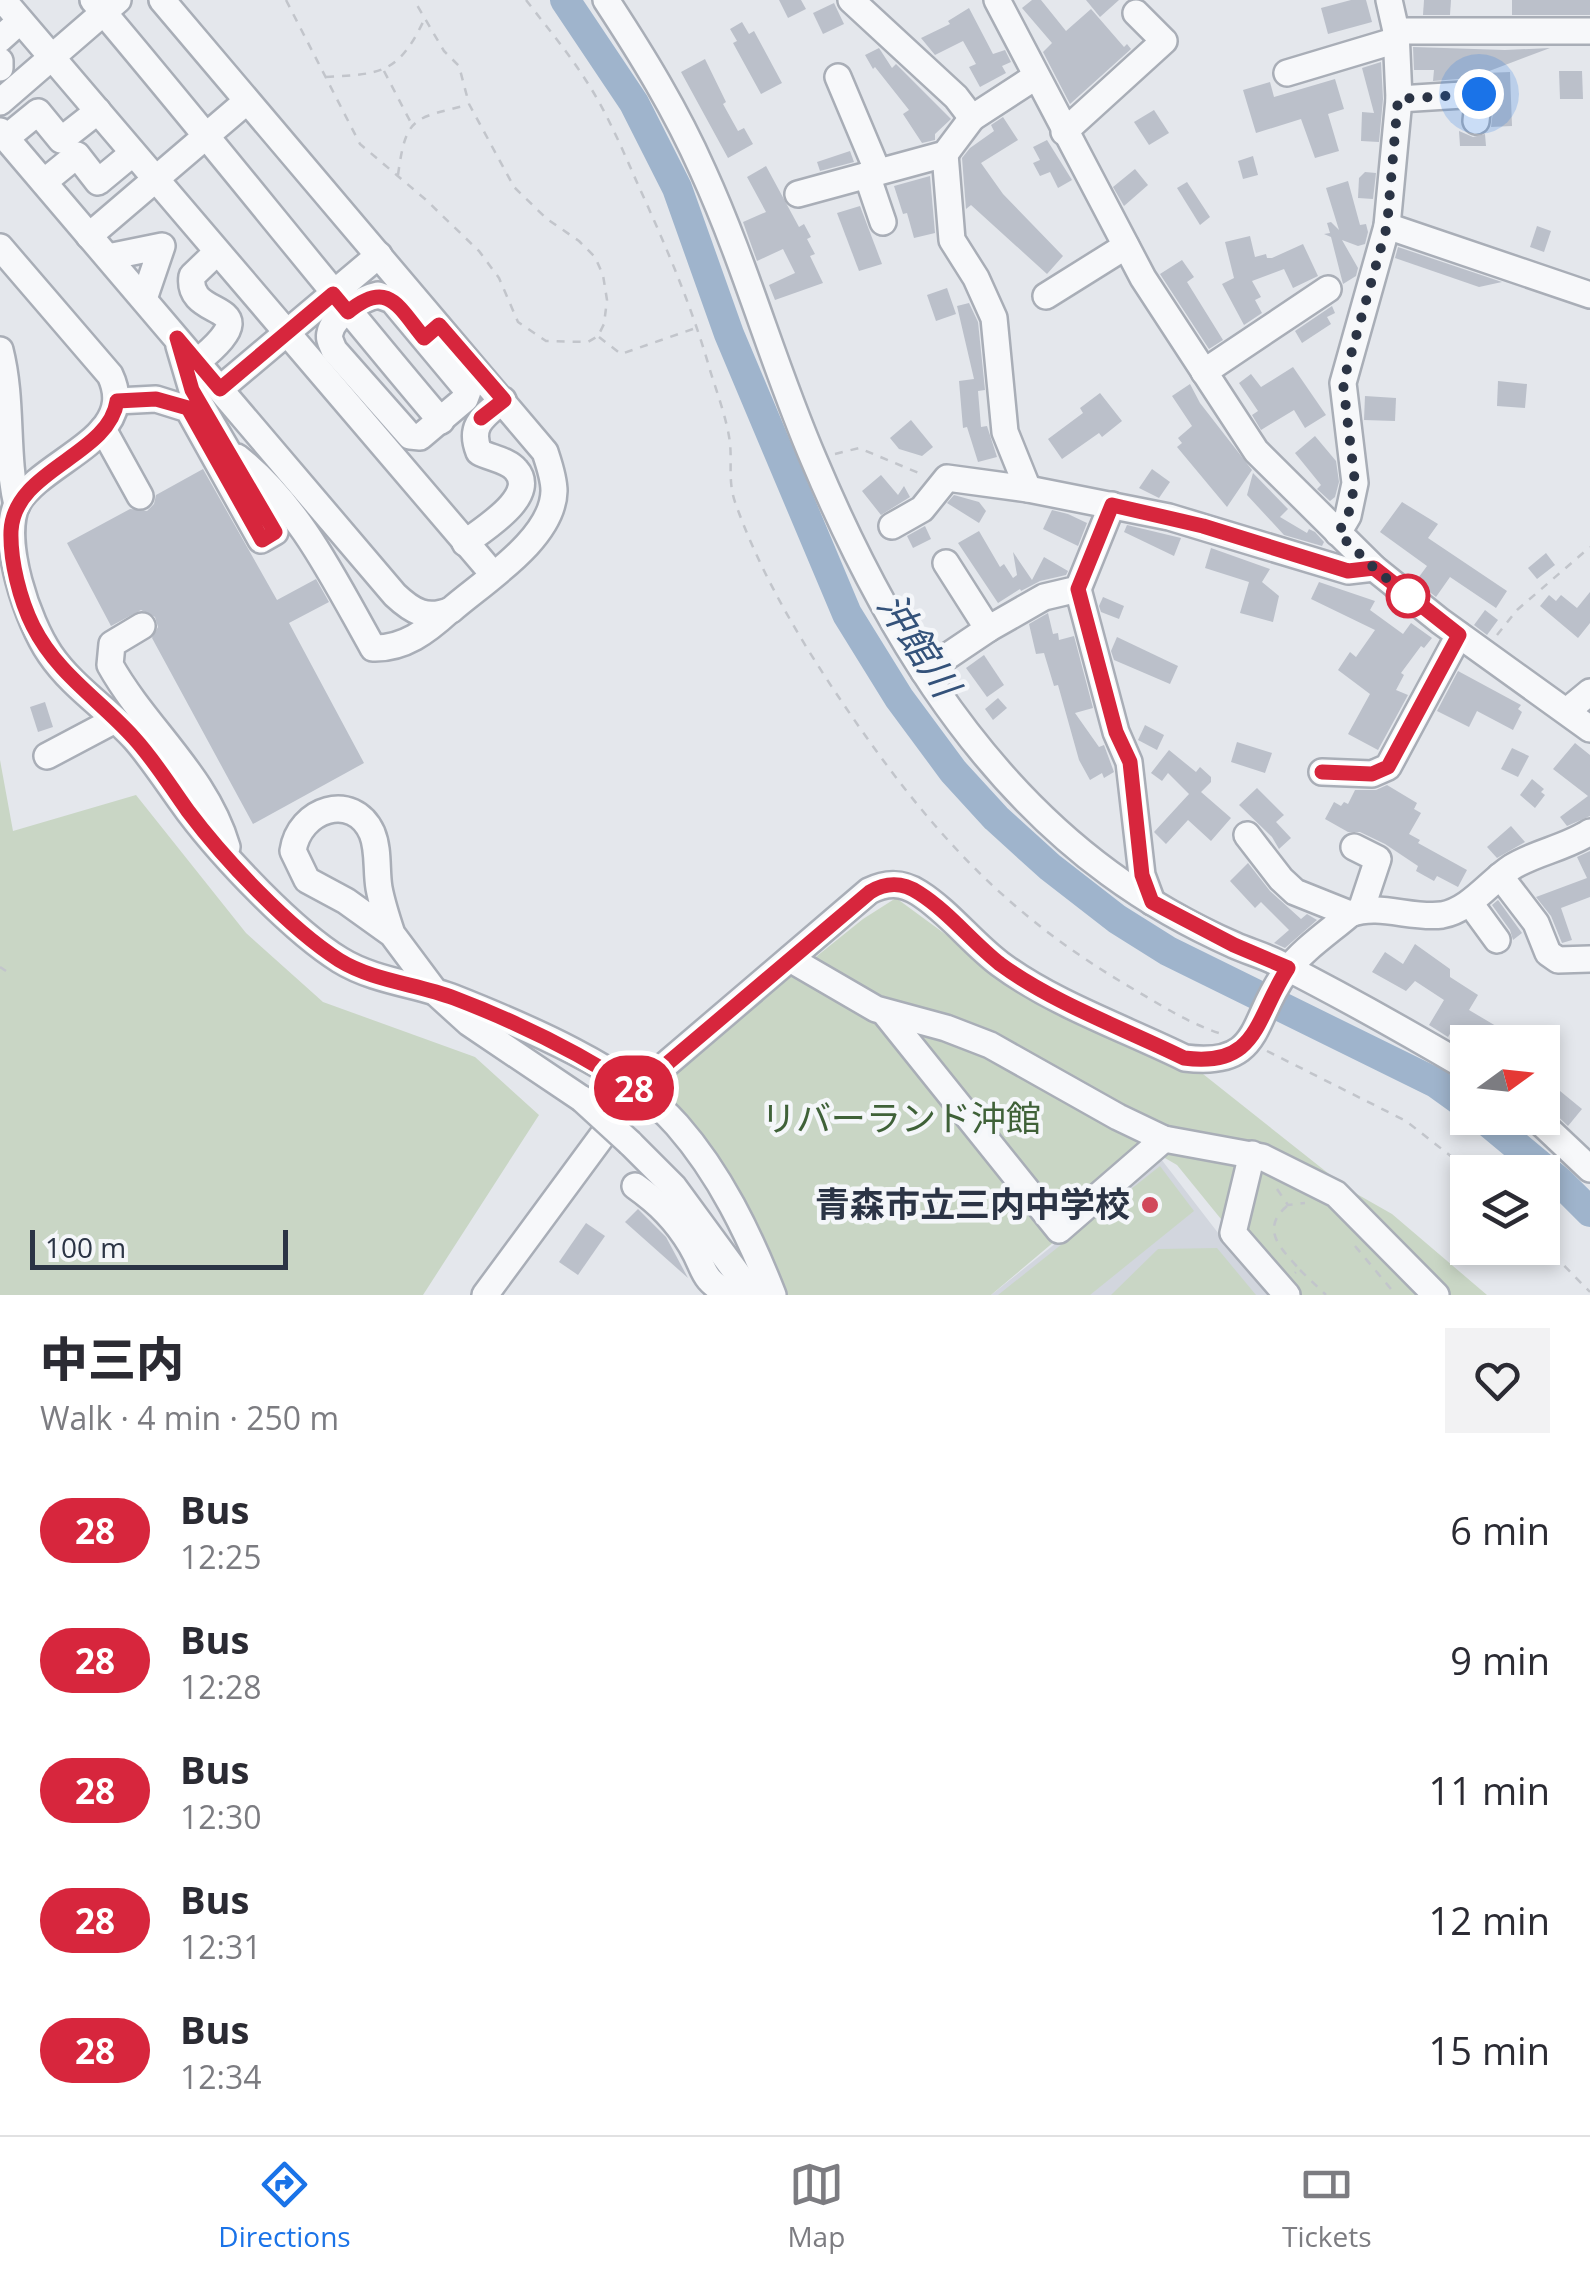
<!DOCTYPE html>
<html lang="en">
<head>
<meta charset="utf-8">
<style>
  :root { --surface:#fff; --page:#f2f2f3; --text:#2b2b33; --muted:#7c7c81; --line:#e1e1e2; --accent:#1a73e8 }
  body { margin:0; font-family:"Open Sans","Noto Sans JP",sans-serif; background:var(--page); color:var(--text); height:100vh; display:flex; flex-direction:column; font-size:38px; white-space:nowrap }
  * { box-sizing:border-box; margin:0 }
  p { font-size:32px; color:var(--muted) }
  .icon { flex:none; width:55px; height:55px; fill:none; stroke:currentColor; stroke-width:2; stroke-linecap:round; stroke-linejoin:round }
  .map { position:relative; height:1295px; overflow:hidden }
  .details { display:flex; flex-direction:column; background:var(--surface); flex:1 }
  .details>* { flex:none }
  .badge { padding:0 20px; border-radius:32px; font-size:35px; line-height:65px }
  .needle { width:65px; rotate:75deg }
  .buttons { position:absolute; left:1450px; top:1025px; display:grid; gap:20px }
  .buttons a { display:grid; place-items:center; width:110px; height:110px; border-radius:0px; background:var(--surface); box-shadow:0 5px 15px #0003; font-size:50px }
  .scale { position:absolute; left:30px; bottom:25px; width:258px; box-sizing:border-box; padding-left:10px; border:5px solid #2b3445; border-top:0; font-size:28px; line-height:35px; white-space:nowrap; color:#2b3445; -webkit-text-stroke:8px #f4f6f9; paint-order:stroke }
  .you { position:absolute; width:50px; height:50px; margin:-25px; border:8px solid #fff; border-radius:50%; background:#1a73e8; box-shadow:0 0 0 15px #1a73e833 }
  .map>.badge { position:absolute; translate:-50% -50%; box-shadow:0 0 0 5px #fff }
  .round { display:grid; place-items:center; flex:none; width:105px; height:105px; border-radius:0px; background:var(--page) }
  .summary { display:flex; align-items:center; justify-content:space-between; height:170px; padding:0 40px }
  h1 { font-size:48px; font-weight:800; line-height:75px }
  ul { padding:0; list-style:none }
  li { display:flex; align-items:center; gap:30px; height:130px; padding:0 40px }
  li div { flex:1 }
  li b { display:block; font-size:38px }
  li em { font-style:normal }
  li .badge { min-width:110px; font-weight:700; text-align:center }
  .tabs { display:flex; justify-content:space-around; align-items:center; height:140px; border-top:2px solid var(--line); background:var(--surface); font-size:28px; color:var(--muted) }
  .tabs a { display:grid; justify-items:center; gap:5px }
  .tabs .selected { color:var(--accent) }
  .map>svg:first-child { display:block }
  .built { fill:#d2d6de }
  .green { fill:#c9d6c5 }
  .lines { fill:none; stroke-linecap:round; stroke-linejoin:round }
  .river { stroke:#9fb4cc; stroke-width:30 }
  .building { fill:#bbc0ca }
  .minor-casing { stroke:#a9aeb7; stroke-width:30 }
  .path { stroke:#c2c5cb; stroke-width:2.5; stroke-dasharray:8 8; stroke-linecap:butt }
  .minor { stroke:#f7f8fa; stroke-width:25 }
  .minor-bridge-casing { stroke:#a9aeb7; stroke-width:30; stroke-linecap:butt }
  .minor-bridge { stroke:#f7f8fa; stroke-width:25 }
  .line-casing { stroke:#fff; stroke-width:22 }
  .line { stroke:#d7263d; stroke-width:15 }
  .walk { stroke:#2b3445; stroke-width:10; stroke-dasharray:0 18 }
  .stop-dot { fill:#fff; stroke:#d7263d; stroke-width:5 }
  .poi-dot { fill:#d1495b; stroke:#f4f6f9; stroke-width:4 }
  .labels { text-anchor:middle; stroke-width:9; stroke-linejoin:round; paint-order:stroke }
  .park-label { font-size:35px; fill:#3f6138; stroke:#f4f6f9 }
  .poi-label { font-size:35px; font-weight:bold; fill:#2b3445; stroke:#f4f6f9; text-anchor:end }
  .water-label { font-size:38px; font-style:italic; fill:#34527a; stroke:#f4f6f9 }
</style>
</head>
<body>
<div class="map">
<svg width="1590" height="1295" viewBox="0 0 1590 1295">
  <rect width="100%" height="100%" fill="#e4e7ec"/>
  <polygon class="built" points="1161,1159 1232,1251 1275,1295 991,1295"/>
  <g class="green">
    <polygon points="0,760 13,831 136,795 246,933 323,1002 475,1057 539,1115 423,1295 0,1295"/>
    <polygon points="896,898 1039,1003 1203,1074 1348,1189 1392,1214 1487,1295 1296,1295 1247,1251 1177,1165 1158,1154 991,1295 784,1295 649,1091 863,919"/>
    <polygon points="1160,1166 1194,1211 1090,1295 998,1295"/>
    <polygon points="1217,1248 1256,1295 1111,1295 1158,1249"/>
  </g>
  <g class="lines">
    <g class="river">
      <polyline points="565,0 634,103 677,188 729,334 847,614 899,698 953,771 996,818 1050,867 1117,919 1168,951 1436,1083 1468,1106"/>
      <polyline points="1483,1118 1560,1182 1590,1212"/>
    </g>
  </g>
  <g class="building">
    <polygon points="779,0 801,0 806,9 788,18"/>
    <polygon points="1032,0 1041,0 1066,31 1091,9 1124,47 1127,44 1131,49 1070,104 1043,52 1052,43 1022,8"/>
    <polygon points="1086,0 1119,0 1100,17"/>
    <polygon points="1351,0 1366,0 1372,22 1328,34 1321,8"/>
    <polygon points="1424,0 1451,0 1450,15 1423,15"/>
    <rect x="1512" y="0" width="78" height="15"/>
    <polygon points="834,3 844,24 823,34 813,13"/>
    <polygon points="969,8 993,54 1005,50 1011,62 1002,66 1006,73 980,87 969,67 976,64 963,41 935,55 921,38 950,24 948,21"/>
    <polygon points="742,22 749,34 754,31 782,83 761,94 733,43 737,41 730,29"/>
    <polygon points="1413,47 1505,50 1550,48 1471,78 1433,81 1434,70 1414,70"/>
    <polygon points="879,48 892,68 896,64 951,119 935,134 935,140 922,143 903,114 909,110 875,67 873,69 865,55"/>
    <polygon points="705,59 726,102 723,104 738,131 744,128 753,144 728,158 681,72"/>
    <polygon points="1381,62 1383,99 1379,142 1361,141 1362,112 1374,113 1362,68"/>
    <polygon points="1559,71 1582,71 1583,99 1560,99"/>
    <polygon points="1510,72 1512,126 1491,127 1495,95 1493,86 1484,79 1484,73"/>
    <polygon points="1335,79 1344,109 1328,114 1339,151 1315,158 1301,119 1256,133 1243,90 1270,82 1274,97"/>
    <polygon points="1154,110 1169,133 1149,145 1134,122"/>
    <polygon points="1003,117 1018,140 981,163 1003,194 1063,256 1047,274 971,205 966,209 962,158 970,148 994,131 991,125"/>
    <polygon points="1459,131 1473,137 1485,134 1486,146 1460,146"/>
    <polygon points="1047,140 1072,180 1058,188 1050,172 1040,176 1033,163 1040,160 1033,147"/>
    <polygon points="850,151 854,162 820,171 817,162"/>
    <polygon points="1253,156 1258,175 1243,179 1238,161"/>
    <polygon points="766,166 799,227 804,224 811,237 807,239 815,254 810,256 823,283 775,300 769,285 795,273 783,249 757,261 743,222 766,212 747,177"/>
    <polygon points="1135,169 1148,185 1124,206 1113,187"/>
    <polygon points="1365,172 1376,173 1373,199 1358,198 1359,178"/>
    <polygon points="930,176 935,233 914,238 907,213 903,214 894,186"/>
    <polygon points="1348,181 1360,225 1366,224 1368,232 1365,244 1358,246 1342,240 1358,268 1356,276 1343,284 1331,237 1324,234 1330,233 1327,223 1331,222 1339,230 1326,188"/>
    <polygon points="1187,182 1210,217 1200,225 1177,188"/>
    <polygon points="860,206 882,264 859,271 837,213"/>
    <polygon points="1537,226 1551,231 1544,252 1530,247"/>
    <polygon points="1250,236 1255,257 1266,254 1267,258 1272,258 1303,244 1318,276 1293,288 1284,269 1252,281 1261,297 1255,300 1262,313 1244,325 1222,284 1234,278 1225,242"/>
    <polygon points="1398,247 1502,282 1479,287 1395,258"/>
    <polygon points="1182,260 1194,277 1187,282 1223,340 1209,349 1160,274"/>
    <polygon points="947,288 956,314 936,321 927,295"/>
    <polygon points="969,303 978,322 985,390 978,391 981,427 987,426 997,457 978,462 967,427 963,428 959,381 974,379 957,306"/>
    <polygon points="1332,306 1335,313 1327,317 1331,324 1302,343 1295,331"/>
    <polygon points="1293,367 1326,415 1305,428 1294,410 1261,430 1252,415 1258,411 1239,383 1251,374 1261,387"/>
    <polygon points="1498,381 1527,384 1525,408 1497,406"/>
    <polygon points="1190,384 1200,403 1252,470 1227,507 1177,447 1182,443 1178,438 1192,426 1172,396"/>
    <polygon points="1100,393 1122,421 1102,437 1099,433 1062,459 1048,439 1083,413 1080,408"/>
    <polygon points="1365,396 1396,398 1395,421 1364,420"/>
    <polygon points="911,420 933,447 922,456 899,449 890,438"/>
    <polygon points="1315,436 1336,461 1339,482 1335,497 1330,501 1317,489 1321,485 1295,453"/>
    <polygon points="203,469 277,600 316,579 329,602 289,623 364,763 253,824 152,638 158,627 155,617 141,610 111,626 67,543 130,509 147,511 154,504 156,495"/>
    <polygon points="1152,469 1170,482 1159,498 1139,488"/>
    <polygon points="1253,473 1288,509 1280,517 1307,533 1309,529 1315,532 1324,542 1322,546 1284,535 1247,495"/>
    <polygon points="881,475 898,495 904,486 910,497 881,515 862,491"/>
    <polygon points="954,495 979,502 986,511 979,523 947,503"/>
    <polygon points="1402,502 1438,524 1428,538 1507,591 1496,608 1450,577 1436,597 1416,581 1427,566 1380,532"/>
    <polygon points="1052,510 1068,514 1087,523 1078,546 1043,529"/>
    <polygon points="1127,525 1181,538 1174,556 1124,532"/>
    <polygon points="925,526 931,539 913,548 907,536"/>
    <polygon points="979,531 1000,567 1004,564 1013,578 1017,575 1013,552 1032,580 1044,557 1068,571 1066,575 1040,581 1021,591 1020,589 998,603 958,543"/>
    <polygon points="1211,548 1270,569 1262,582 1279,596 1273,622 1240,613 1249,582 1205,568"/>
    <polygon points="1546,553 1555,565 1537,579 1528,568"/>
    <polygon points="1319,582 1375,601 1370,610 1403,634 1411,623 1432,638 1424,648 1421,646 1401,673 1404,675 1396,690 1408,695 1378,750 1348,734 1370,694 1338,670 1350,652 1356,657 1375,630 1311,599"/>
    <polygon points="1590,592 1590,623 1578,638 1540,606 1549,595 1556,601 1561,595 1577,608"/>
    <polygon points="1103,597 1124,606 1119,619 1101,612 1099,606"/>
    <polygon points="1485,610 1498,620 1487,635 1474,625"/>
    <polygon points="1048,613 1053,634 1058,633 1059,640 1074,636 1093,708 1075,713 1099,747 1104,745 1114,772 1104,778 1102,773 1090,780 1079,760 1058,685 1054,686 1044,653 1036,654 1029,624"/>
    <polygon points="1117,637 1178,666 1170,684 1114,660 1111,651"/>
    <polygon points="984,655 1004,685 987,697 966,668"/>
    <polygon points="1458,671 1521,705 1518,709 1522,712 1513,730 1477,711 1469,727 1437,711"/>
    <polygon points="998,698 1007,708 993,720 985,709"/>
    <polygon points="45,702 53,727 38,732 30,707"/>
    <polygon points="1145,725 1164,735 1157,750 1138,740"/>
    <polygon points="1237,742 1272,753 1265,773 1231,762"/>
    <polygon points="1575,743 1590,755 1590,816 1567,826 1560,817 1588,796 1553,769"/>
    <polygon points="1512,748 1529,756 1518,777 1501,769"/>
    <polygon points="1169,750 1196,772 1200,767 1211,777 1211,782 1201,792 1231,818 1211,841 1188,820 1166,844 1154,832 1189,794 1168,773 1162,781 1151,773"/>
    <polygon points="1532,779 1544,789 1541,792 1545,795 1535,808 1520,795"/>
    <polygon points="1387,785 1417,803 1414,809 1421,813 1409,834 1420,840 1418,843 1467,870 1458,887 1437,876 1434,881 1416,871 1418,866 1385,844 1360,832 1348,832 1325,819 1334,802 1341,806 1344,802 1348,804 1355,790 1376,790"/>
    <polygon points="1257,788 1284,815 1276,822 1291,838 1279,849 1272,837 1239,805"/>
    <polygon points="1511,826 1525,842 1497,858 1487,847"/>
    <polygon points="1590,851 1590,897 1561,908 1572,940 1562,943 1551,916 1536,897 1587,878 1577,857"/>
    <polygon points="1248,863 1270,891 1301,919 1307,914 1317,920 1285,948 1274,943 1289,930 1261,902 1255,908 1230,881"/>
    <polygon points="1498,900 1522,933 1513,940 1510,930 1492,905"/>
    <polygon points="1415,944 1450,969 1450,977 1478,995 1469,1010 1523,1042 1476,1042 1453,1029 1448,1037 1429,1025 1444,1000 1415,981 1406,991 1372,972 1385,952 1403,964"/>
    <polygon points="1560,1091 1582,1109 1568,1126 1547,1106"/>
    <polygon points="638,1209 666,1237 688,1278 625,1222"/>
    <polygon points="586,1223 605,1236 578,1275 559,1262"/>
  </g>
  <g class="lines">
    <defs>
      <g id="minor">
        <polyline points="3,0 493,574"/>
        <path d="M 93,0 C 211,139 323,282 441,421"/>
        <path d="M 606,0 C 642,55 676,110 703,171 C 746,265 773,365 814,460 C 880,617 970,771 1109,873 C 1147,901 1191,926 1234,945 C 1247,951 1262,955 1276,962 C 1341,995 1405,1031 1468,1068"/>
        <polyline points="851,0 956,97 972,118 1035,77"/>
        <polyline points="997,0 1143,278 1256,451 1374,568 1440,621 1590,729"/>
        <polyline points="1396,31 1590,31"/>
        <polyline points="0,39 20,21"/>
        <polyline points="0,61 0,68"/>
        <polyline points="1287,73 1397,40"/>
        <polyline points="838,77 878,172"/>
        <polyline points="1399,99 1479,94 1476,121"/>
        <polyline points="0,102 118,0"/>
        <path d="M 0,131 L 395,595 C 413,612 427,620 451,610 C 484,581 553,539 554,491 C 554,478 549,464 545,452 L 162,0"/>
        <polyline points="1064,132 1164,41 1136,13"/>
        <polyline points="6,138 38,112 61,140 98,111"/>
        <polyline points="945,154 952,240 976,278 994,318 1005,432 1028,489"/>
        <polyline points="867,175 883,222"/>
        <polyline points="44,182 77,155 98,182 133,153"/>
        <polyline points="798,194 945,154 972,118"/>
        <polyline points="1387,226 1590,295"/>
        <polyline points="89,236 247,101"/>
        <path d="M 0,247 L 110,375 C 140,438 43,459 17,504 C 0,541 28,622 50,654 C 73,688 108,709 135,739 C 155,762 171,788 189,812 C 223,857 293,931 340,960 C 374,981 417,984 454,998 C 522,1025 629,1070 677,1125 C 720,1174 749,1234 773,1295"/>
        <polyline points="108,257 162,246 144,299"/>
        <path d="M 378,295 L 392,300 L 468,391 L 465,399 L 420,437 L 410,436 L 334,350 C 332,344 328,339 330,333 C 333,316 363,298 378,295 Z"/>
        <polyline points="1046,296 1126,246"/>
        <path d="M 0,350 C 13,401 5,454 17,505"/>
        <path d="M 197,362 C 275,298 185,323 192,276 L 217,252"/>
        <polyline points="1204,372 1328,289"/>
        <polyline points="220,389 379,255"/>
        <polyline points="117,401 156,399 188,409 261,540 275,532 192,390 179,346"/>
        <polyline points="103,429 140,496"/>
        <path d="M 237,457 C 300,507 334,579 373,648 C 404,649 427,631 449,611"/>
        <polyline points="892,526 922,509 947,478 1028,489 1169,517 1348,571 1374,568"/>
        <polyline points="1338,533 1348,516 1355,483 1343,383 1387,226 1399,99 1396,31 1389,0"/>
        <path d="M 465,543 C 483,529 539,496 516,470 C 508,460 490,458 479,452 C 468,425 484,416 503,400"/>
        <polyline points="946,563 988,629 1044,597 1078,589 1112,505"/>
        <polyline points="1078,589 1116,732 1129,762 1142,875 1152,902"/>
        <path d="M 142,626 L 112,644 L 110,665 C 146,729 206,775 227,847"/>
        <polyline points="924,672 988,629"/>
        <polyline points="1567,711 1590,692"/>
        <polyline points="47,756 115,720"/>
        <polyline points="1322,772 1372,774 1388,767 1459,635"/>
        <polyline points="1247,835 1281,879 1295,892 1350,914"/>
        <polyline points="1354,847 1378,859 1361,910"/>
        <polyline points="1500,876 1536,923 1548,953 1558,960 1590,959"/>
        <polyline points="1470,903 1497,940"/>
        <path d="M 392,934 C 387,919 382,904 379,888 C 376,870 379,850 372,833 C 353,791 299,809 293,851 L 307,880 L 346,901 L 392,934 L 436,993 L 469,1023 L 582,1099"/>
        <polyline points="790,959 876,1009 946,1028 990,1045 1118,1117 1164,1139 1262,1157 1336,1194 1436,1295"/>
        <polyline points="884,1012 1059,1230 1164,1139"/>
        <polyline points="1536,1118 1590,1169"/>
        <polyline points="630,1143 673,1186 753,1295"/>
        <polyline points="1252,1154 1233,1233 1287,1295"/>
        <path d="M 635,1186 C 659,1203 676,1220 691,1245 C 707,1272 699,1276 729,1295"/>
        <path d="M 485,1295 L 636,1090 L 869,891 C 887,882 902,882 919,893 C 949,912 972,943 1000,964 C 1054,1004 1124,1028 1185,1058 C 1264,1068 1250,1019 1286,972 C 1302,950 1329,932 1350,914 C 1379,903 1411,919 1442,915 C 1470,910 1489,882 1512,867 C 1536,852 1566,848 1590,832"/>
      </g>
    </defs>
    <use href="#minor" class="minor-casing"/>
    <g class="path">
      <polyline points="286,0 360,144 425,199 479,251 499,278 518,322 546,341 588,342 598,336 604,324 607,300 603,275 595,257 579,241 547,219 514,187 469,104 459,66 444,51 414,0"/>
      <path d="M 526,0 C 546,26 567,51 585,79 C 607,112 623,151 639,187 C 666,246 692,307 710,370 C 717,393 727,419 730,443 C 732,463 728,482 735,502 C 760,573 800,640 842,702 C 927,827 1002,913 1135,990 C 1164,1007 1190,1024 1222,1034"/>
      <polyline points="384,71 410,121"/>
      <path d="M 326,77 C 380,74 398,74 423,22"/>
      <path d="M 398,175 C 406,116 413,119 467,105"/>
      <polyline points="599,337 621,354 696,328"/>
      <polyline points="835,454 859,448 921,474"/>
      <polyline points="1497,635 1517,610 1590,547"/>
      <polyline points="0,967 6,971"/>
      <polyline points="1267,1051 1406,1121 1471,1172"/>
      <polyline points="1277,1189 1288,1205 1305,1203"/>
      <path d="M 1287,1206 C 1259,1230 1282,1249 1299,1269 L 1295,1273"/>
      <polyline points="1542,1243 1590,1292"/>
      <polyline points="1355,1246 1396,1295"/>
      <polyline points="1300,1270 1326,1295"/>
    </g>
    <use href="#minor" class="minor"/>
    <defs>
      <polyline id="minor-bridge" points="582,1099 630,1143"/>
    </defs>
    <use href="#minor-bridge" class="minor-bridge-casing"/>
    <use href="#minor-bridge" class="minor-bridge"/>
  </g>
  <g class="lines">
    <defs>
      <path id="line" d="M 481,418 L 504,400 L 439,325 L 424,338 C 398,306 388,279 348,312 L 333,294 L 220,389 L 177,338 L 192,390 L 275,532 L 262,540 L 188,408 L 156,399 L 117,401 C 109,456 14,469 11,531 C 10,561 20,600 33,626 C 57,674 100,700 134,738 C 155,761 170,786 188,811 C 224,859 289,928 339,960 C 373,981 417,984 454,998 C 517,1022 580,1053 636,1090 L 870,892 C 887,882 902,882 919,893 C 949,912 972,942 1000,964 C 1053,1003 1125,1029 1184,1058 C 1259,1068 1255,1018 1288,968 L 1234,945 L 1152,902 L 1142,875 L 1130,762 L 1116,732 L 1078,589 L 1112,505 L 1203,526 L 1348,571 L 1374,568 L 1459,635 L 1388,767 L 1372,774 L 1322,772"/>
    </defs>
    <use href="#line" class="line-casing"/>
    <use href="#line" class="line"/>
    <polyline class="walk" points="1408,596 1418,604 1374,568 1338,533 1348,516 1355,483 1343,383 1387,226 1398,99 1479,94"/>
  </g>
  <circle class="stop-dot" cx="1408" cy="596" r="20"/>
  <circle class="poi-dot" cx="1150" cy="1205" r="10"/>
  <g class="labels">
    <g class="park-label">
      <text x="901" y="1131">リバーランド沖館</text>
    </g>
    <g class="poi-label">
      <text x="1130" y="1217">青森市立三内中学校</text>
    </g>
    <g class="water-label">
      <text transform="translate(918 645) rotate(57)" y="13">沖館川</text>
    </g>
  </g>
</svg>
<div class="buttons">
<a><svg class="needle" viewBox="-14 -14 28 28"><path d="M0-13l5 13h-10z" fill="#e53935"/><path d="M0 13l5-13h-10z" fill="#7c7c81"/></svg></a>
<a><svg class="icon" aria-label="layers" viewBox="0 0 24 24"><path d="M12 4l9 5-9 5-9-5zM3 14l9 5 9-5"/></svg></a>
</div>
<div class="scale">100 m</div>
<div class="you" style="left:1479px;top:94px"></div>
<b class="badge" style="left:634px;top:1088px;background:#d7263d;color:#fff">28</b>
</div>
<section class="details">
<div class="summary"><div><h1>中三内</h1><p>Walk · 4 min · 250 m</p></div><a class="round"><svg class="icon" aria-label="heart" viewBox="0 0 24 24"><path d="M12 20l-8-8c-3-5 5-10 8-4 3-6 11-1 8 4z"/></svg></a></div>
<ul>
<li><span class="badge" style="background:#d7263d;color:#fff">28</span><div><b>Bus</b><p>12:25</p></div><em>6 min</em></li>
<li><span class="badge" style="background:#d7263d;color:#fff">28</span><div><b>Bus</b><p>12:28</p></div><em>9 min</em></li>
<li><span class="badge" style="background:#d7263d;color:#fff">28</span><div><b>Bus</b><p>12:30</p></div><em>11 min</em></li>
<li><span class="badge" style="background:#d7263d;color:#fff">28</span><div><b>Bus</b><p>12:31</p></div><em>12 min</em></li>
<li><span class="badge" style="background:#d7263d;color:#fff">28</span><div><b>Bus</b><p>12:34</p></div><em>15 min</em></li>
</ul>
</section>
<nav class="tabs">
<a class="selected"><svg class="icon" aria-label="directions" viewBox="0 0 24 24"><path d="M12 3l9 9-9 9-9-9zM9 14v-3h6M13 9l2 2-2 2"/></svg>Directions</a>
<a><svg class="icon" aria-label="map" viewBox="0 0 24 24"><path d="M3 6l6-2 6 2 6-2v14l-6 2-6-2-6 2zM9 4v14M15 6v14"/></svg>Map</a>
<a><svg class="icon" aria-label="tickets" viewBox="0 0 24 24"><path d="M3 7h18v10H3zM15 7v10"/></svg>Tickets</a>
</nav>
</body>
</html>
